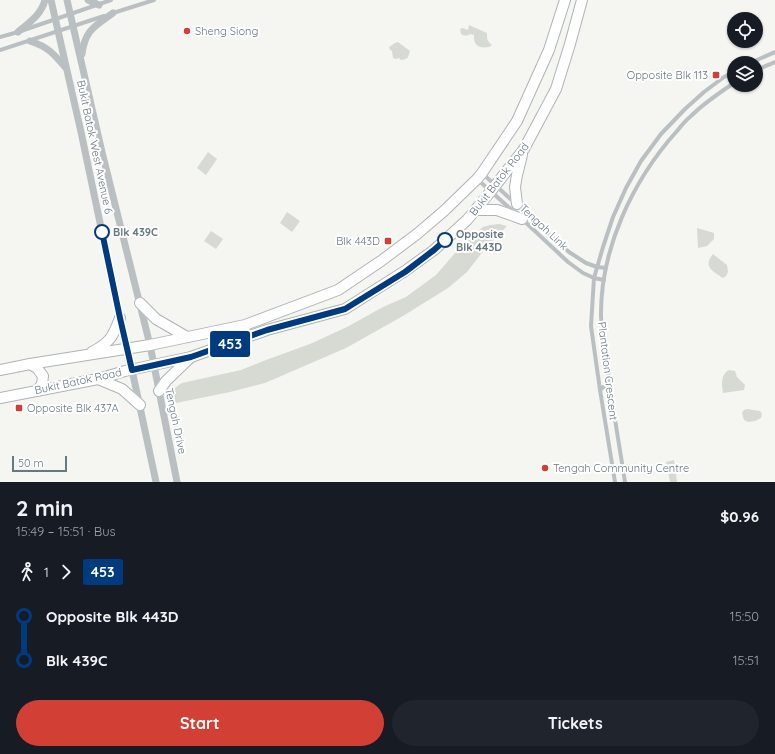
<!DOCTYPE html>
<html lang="en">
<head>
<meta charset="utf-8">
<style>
  :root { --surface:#171b24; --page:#20242c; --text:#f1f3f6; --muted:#9ea1a6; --accent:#d24035 }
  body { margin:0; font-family:Quicksand,sans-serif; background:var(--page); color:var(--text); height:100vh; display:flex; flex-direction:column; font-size:15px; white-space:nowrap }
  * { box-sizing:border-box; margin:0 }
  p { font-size:13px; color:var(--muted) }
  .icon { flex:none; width:22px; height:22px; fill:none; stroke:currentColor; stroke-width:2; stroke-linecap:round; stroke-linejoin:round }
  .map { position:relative; height:482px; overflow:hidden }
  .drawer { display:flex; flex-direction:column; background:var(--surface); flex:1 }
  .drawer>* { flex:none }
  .badge { padding:0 8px; border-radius:3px; font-size:14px; line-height:26px }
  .fabs { position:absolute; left:727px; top:12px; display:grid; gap:8px }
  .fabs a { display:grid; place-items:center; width:36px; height:36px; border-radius:50%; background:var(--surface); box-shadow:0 1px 3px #0004; font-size:20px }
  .scale { position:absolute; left:12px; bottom:10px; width:55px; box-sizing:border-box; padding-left:4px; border:2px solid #677980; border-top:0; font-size:11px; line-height:14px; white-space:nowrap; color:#677980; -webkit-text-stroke:3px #fff; paint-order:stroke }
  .map>.badge { position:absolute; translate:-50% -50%; box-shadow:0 0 0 2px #fff }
  .legs { display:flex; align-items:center; gap:6px; height:44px; padding:0 16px; font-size:13px }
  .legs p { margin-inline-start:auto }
  .summary { display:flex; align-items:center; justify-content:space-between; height:68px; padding:0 16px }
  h1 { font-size:22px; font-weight:800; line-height:30px }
  .primary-button { display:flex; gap:8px; margin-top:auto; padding:8px 16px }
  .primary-button a { flex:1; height:46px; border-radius:24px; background:var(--accent); color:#fff; font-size:16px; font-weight:800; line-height:46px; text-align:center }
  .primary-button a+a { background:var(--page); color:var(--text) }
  ul { padding:0 16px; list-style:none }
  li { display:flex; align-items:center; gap:14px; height:44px; font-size:15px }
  li i { display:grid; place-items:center; width:6px; height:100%; margin:0 5px; background:currentColor }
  li i::after { content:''; width:10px; height:10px; margin:-5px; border:3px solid; border-radius:50%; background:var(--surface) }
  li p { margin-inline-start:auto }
  li:first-child i { background:linear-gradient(#0000 50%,currentColor 0) }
  li:last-child i { background:linear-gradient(currentColor 50%,#0000 0) }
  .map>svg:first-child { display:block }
  .green { fill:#d6dad2 }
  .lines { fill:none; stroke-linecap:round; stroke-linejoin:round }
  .primary-casing { stroke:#aeb4b6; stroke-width:12 }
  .minor { stroke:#bac0c2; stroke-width:4 }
  .tertiary { stroke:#bac0c2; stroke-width:7 }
  .primary { stroke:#fff; stroke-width:10 }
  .line-1-casing { stroke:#fff; stroke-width:9 }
  .line-1 { stroke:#003b80; stroke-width:6 }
  .poi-dot { fill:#d24035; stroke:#fff; stroke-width:1.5 }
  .stop-1-dot { fill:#fff; stroke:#003b80; stroke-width:2 }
  .labels { text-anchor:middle; stroke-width:4; stroke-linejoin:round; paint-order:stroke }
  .poi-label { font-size:11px; fill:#677980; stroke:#fff; text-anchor:start }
  .street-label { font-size:11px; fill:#677980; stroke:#fff }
  .stop-label { font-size:11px; font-weight:bold; fill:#677980; stroke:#fff; text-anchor:start }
</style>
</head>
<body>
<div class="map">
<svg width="775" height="482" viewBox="0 0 775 482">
  <rect width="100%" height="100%" fill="#f5f5f2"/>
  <g class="green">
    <path d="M 469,25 L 487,33 C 487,39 487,41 492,45 L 489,47 C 479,49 473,45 474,35 L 470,34 C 467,36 465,36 461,34 L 460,29 L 463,28 L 465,29 L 468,30 Z"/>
    <path d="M 398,42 L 410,51 C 408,57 409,59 401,60 L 399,58 L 396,59 L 393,58 L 392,51 L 390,50 L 389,47 L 395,43 Z"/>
    <polygon points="208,152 217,159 206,175 197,168"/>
    <polygon points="287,212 300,221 292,232 280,223"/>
    <path d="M 499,224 L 507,226 L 484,250 L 467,272 L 448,288 L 403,316 L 346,348 L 265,383 L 230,392 L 171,404 C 170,394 174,387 182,383 L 241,370 L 266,360 L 310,344 L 347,327 L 383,307 L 406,297 L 436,275 L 455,253 L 483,227 L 490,225 Z"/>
    <polygon points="697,228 714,233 714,239 707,246 698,248"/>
    <polygon points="211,231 223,239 216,249 204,241"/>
    <path d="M 713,254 L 727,265 L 728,272 L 726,276 L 723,278 C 712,271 703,266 713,254 Z"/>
    <path d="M 729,370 L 735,371 L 737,377 L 745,385 L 744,390 L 723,393 C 722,385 720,375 729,370 Z"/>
    <polygon points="747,409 760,411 762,414 761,418 755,421 748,422 744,420 742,413 744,410"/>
    <polygon points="674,460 677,482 670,482 666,462"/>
  </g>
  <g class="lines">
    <defs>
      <g id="primary">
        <polyline points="517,204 515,187 517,175 522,155"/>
        <polyline points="476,210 497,210 522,219"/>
        <polyline points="140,303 156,319 187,337"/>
        <path d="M 92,352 C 111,342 113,336 120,318"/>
        <polyline points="30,364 37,368 43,376 42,384 37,391"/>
        <polyline points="0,370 30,364 150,345 245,325 338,290 381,261 417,234 444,211 477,179 482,173 517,121 549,50 565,0"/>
        <polyline points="98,379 122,389 140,405"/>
        <polyline points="159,391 166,381 191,357"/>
        <polyline points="0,398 98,379 125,371 191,357 267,330 345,309 405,271 434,250 467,220 491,191 524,149 556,89 570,44 582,0"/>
      </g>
    </defs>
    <use href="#primary" class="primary-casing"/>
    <g class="minor">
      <polyline points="113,13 154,0"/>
      <polyline points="0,37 18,32 111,0"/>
      <polyline points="0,50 104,16"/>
      <polyline points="750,63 775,52"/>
      <polyline points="756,70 775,62"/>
      <polyline points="483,174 569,252 586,263 597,267 606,268"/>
      <polyline points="477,179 515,213"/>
      <polyline points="522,219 568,262 583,273 594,278 604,280"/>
      <polyline points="600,390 603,387 610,387"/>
      <polyline points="615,482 600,390 591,326 594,278 603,247 613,217 626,188 641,161 661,134 685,109 704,92 724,77 734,72"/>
      <path d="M 625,482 C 619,443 612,404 607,365 C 605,350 602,333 601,317 C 600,250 632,181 677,131 C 681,126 686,120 691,116 C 704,103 719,93 734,83"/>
    </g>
    <g class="tertiary">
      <polyline points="51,0 81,132 120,318 132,370 156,482"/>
      <polyline points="67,0 102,152 150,345 177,482"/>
      <polyline points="88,0 99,5"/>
      <path d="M 18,32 C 29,23 41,15 45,0"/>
      <path d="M 30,41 C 48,47 53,53 65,67"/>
      <path d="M 82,54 C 85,30 95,26 113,13"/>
    </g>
    <use href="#primary" class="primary"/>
  </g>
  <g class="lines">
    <defs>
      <polyline id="line-1" points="102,232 120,318 132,370 191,357 267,330 345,309 405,272 434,250 445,240"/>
    </defs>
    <use href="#line-1" class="line-1-casing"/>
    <use href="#line-1" class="line-1"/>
  </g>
  <g class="poi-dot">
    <circle cx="187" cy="31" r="4"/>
    <rect x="712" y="71" width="8" height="8" rx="2"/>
    <rect x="384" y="237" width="8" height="8" rx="2"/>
    <rect x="15" y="404" width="8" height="8" rx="2"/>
    <circle cx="545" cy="468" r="4"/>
  </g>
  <g class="stop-1-dot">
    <circle cx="102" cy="232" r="7"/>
    <circle cx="445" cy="240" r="7"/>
  </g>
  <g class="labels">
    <g class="poi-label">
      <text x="195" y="35">Sheng Siong</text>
      <text x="708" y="79" text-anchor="end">Opposite Blk 113</text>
      <text x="380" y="245" text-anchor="end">Blk 443D</text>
      <text x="27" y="412">Opposite Blk 437A</text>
      <text x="553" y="472">Tengah Community Centre</text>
    </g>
    <g class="street-label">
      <text transform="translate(95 147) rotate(78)" y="4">Bukit Batok West Avenue 6</text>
      <text transform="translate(499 179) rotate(-52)" y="4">Bukit Batok Road</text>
      <text transform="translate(544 227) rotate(43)" y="4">Tengah Link</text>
      <text transform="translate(608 371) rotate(83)" y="4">Plantation Crescent</text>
      <text transform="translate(78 381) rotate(-12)" y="4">Bukit Batok Road</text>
      <text transform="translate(176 421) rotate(78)" y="4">Tengah Drive</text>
    </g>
    <g class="stop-label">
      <text x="113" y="236">Blk 439C</text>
      <text x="456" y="238">Opposite<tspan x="456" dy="13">Blk 443D</tspan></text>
    </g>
  </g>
</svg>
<div class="fabs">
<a><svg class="icon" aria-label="locate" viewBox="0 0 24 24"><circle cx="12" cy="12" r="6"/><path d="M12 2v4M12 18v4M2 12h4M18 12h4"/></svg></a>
<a><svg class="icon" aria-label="layers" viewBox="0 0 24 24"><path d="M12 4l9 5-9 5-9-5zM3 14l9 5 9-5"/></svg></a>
</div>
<div class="scale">50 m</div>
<b class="badge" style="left:230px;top:344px;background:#003b80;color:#fff">453</b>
</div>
<section class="drawer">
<div class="summary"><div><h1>2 min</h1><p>15:49 – 15:51 · Bus</p></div><b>$0.96</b></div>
<div class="legs"><svg class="icon" aria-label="walk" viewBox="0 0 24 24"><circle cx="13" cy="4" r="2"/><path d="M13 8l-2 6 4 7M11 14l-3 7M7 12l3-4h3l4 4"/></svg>1<svg class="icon" aria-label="forward" viewBox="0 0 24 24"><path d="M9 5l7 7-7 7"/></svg><b class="badge" style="background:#003b80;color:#fff">453</b></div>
<ul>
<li><i style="color:#003b80"></i><b>Opposite Blk 443D</b><p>15:50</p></li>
<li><i style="color:#003b80"></i><b>Blk 439C</b><p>15:51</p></li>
</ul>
<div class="primary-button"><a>Start</a><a>Tickets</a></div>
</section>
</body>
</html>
